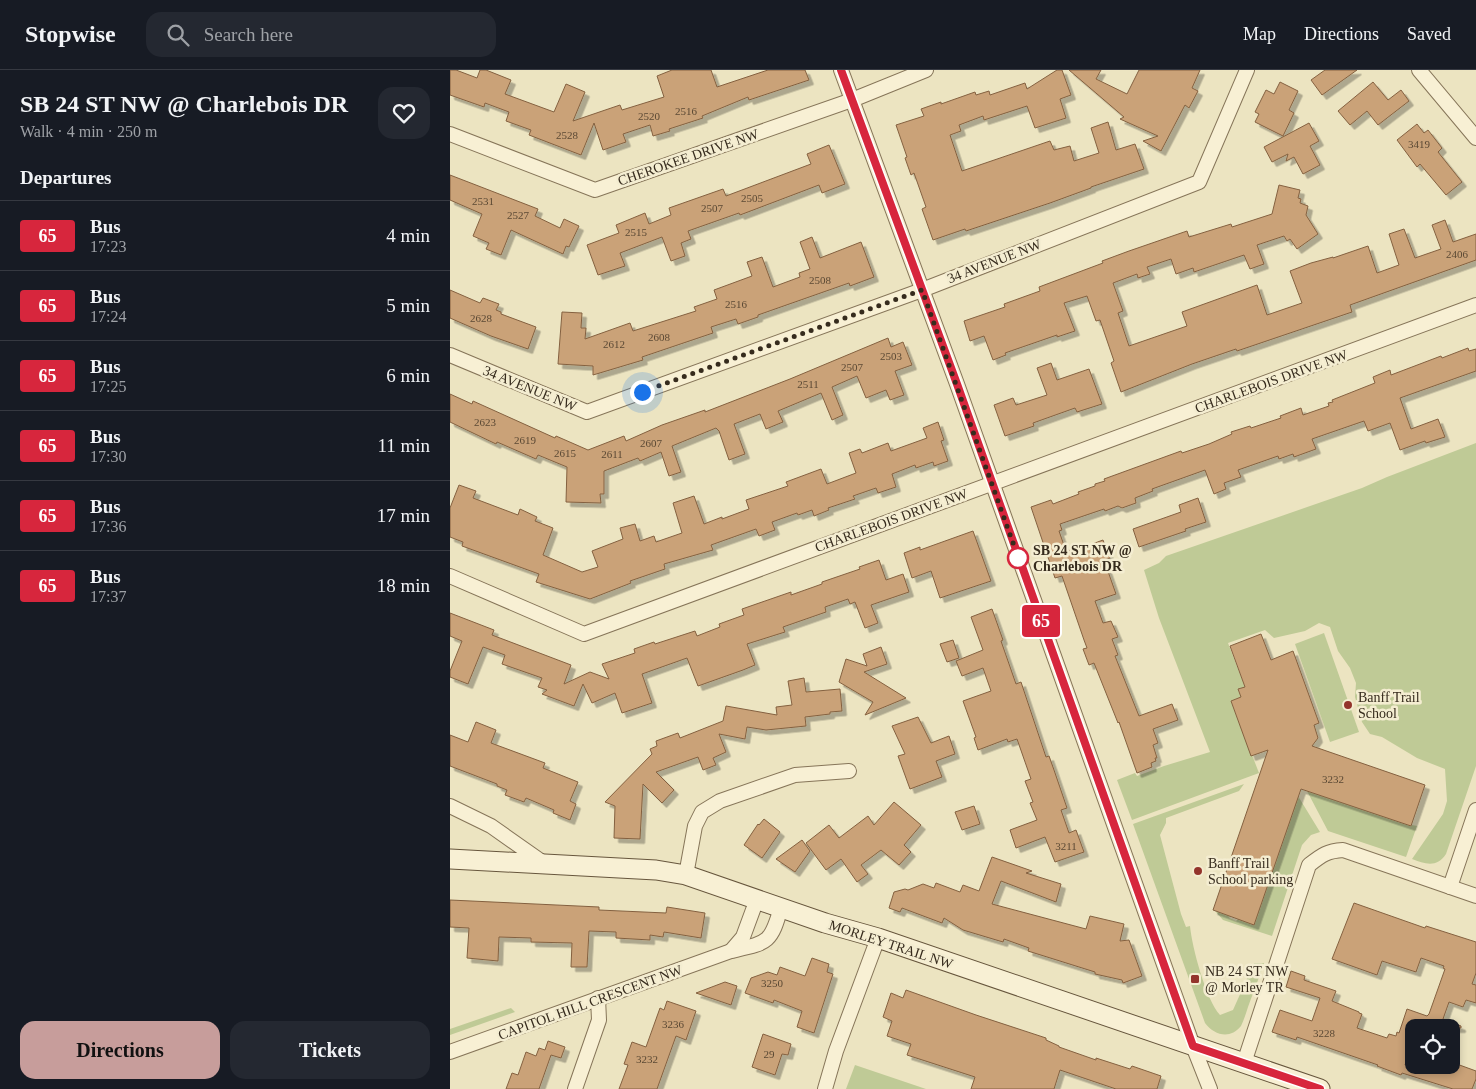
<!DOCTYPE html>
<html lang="en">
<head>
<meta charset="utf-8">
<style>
  :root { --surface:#171b24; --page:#242831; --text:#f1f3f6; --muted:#9ea1a6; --line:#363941; --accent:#c79d9b }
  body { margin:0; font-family:Georgia,serif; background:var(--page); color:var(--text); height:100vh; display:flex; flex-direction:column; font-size:19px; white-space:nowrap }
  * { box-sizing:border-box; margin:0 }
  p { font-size:16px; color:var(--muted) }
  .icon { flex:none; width:28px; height:28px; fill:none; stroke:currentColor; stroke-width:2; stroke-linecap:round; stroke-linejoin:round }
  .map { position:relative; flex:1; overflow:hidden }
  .side { display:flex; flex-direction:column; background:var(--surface); width:450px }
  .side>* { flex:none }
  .badge { padding:0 10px; border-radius:4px; font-size:18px; line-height:32px }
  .fabs { position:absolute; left:955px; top:949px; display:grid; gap:10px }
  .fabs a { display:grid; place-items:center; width:55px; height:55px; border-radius:10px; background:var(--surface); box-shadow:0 2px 8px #0003; font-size:25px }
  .you { position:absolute; width:25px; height:25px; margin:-12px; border:4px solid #fff; border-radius:50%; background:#1a73e8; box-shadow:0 0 0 8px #1a73e833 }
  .map>.badge { position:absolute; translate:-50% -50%; box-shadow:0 0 0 2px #fff }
  h2 { padding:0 20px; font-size:19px; line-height:45px }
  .round { display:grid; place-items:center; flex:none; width:52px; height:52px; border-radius:15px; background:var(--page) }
  .summary { display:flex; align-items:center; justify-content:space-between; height:85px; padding:0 20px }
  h1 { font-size:24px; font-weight:700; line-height:38px }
  .action { display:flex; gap:10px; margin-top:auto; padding:10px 20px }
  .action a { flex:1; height:58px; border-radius:15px; background:var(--accent); color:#111; font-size:20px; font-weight:700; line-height:58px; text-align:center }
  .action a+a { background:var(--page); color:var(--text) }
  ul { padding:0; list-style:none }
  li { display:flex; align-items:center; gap:15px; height:70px; padding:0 20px; border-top:1px solid var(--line) }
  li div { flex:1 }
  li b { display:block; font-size:19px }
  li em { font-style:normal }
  li .badge { min-width:55px; font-weight:700; text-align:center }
  header { display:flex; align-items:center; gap:30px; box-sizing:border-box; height:70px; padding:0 25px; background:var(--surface); border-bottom:1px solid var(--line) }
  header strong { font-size:24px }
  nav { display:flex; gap:28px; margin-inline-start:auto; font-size:18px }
  .search { width:350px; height:45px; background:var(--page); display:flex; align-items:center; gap:12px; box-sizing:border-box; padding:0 18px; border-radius:15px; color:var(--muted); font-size:19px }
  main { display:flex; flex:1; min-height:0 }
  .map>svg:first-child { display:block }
  .green { fill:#bfca96 }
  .building { fill:#caa278; stroke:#846140; filter:url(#shadow) }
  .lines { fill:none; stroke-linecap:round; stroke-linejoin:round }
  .street-casing { stroke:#867559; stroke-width:16 }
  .secondary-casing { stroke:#67563d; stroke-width:21 }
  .street { stroke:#f8f0d4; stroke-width:14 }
  .secondary { stroke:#f8f0d4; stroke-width:19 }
  .line-casing { stroke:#fff; stroke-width:11 }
  .line { stroke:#d7263d; stroke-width:8 }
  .walk { stroke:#362b1d; stroke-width:5; stroke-dasharray:0 9 }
  .stop-dot { fill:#fff; stroke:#d7263d; stroke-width:2.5 }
  .poi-dot { fill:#93342b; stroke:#f4edd1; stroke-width:2 }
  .labels { text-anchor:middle; stroke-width:5; stroke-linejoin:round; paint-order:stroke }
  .number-label { font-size:11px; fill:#5b4934 }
  .street-label { font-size:14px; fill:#362b1d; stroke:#f4edd1 }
  .stop-label { font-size:14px; font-weight:bold; fill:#362b1d; stroke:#f4edd1; text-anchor:start }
  .poi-label { font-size:14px; fill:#362b1d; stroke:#f4edd1; text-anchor:start }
</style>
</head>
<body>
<header>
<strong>Stopwise</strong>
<div class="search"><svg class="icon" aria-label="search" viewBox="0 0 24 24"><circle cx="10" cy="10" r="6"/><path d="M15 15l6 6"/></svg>Search here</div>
<nav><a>Map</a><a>Directions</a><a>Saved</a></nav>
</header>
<main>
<section class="side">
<div class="summary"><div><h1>SB 24 ST NW @ Charlebois DR</h1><p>Walk · 4 min · 250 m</p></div><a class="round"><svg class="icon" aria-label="heart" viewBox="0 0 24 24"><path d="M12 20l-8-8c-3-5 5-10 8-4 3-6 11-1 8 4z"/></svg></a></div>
<h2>Departures</h2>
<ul>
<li><span class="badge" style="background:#d7263d;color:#fff">65</span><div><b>Bus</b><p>17:23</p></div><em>4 min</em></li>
<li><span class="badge" style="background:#d7263d;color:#fff">65</span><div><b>Bus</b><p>17:24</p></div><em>5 min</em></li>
<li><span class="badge" style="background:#d7263d;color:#fff">65</span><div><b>Bus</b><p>17:25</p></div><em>6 min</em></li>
<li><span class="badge" style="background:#d7263d;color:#fff">65</span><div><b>Bus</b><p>17:30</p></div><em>11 min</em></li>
<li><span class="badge" style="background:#d7263d;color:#fff">65</span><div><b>Bus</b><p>17:36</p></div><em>17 min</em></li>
<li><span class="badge" style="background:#d7263d;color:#fff">65</span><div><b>Bus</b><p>17:37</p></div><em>18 min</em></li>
</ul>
<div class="action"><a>Directions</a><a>Tickets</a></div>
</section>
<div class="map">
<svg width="1026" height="1019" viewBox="0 0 1026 1019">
  <defs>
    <filter id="shadow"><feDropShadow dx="4.5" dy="4.5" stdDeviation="0" flood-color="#0004"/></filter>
  </defs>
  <rect width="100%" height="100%" fill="#ece4c1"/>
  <g class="green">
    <path d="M 1026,373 L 1026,696 L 996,784 C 987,798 975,794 962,789 L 993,744 L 997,731 L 995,699 L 967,688 L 932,667 L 920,664 L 912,652 L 905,627 L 906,613 L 900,598 L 888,581 L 880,557 L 869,553 L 855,561 L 824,568 L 815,560 L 778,573 L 795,617 L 788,619 L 791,627 L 781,631 L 809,703 L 682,750 L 667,710 L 685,703 L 687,706 L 714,696 L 760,682 L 709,548 L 694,500 L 709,493 L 716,486 L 912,418 L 937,407 Z"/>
    <polygon points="874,563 909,662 880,672 845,574"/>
    <path d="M 794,714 L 789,721 L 716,748 L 716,753 L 710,765 L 731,844 L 736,857 L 740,856 C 742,877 756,930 770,945 L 783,940 L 804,893 L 814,893 C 809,908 803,923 798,937 C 796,943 794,950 791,956 C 780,970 764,965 755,953 L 683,754 Z"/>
    <polygon points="857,721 961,756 962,755 967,756 956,787 878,761"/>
    <polygon points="848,726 870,762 861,765 852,775 822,866 773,850 765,841 780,846 779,848 786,851 788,849 804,854"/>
    <polygon points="61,938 65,942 0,965 0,959"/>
    <polygon points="405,995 476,1019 396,1019"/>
  </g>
  <g class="building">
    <polygon points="0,0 6,0 27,8 30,0 36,0 61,10 55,24 104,42 116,14 135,22 123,51 170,35 172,40 214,27 207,6 222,0 261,0 267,17 318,0 355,0 359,10 299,30 298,27 252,46 253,48 219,59 220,61 203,66 200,55 173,64 176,72 153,80 144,53 131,85 79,65 81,60 56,51 59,42 35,33 34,37 0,25"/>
    <polygon points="607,0 612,0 621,25 610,29 616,48 585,58 577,36 534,50 533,46 509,55 511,61 500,65 512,101 600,71 604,80 620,76 624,91 649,83 641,58 658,52 666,80 685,74 694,99 641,117 641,118 600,133 516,161 515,159 483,170 472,139 476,137 464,103 461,105 455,88 457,87 446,55 474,46 471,39 491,32 491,34 525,22 526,25 539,21 540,25 575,13 577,19"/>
    <polygon points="619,0 651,0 646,9 677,24 689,0 750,0 742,18 748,21 739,38 735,35 711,81 693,71 708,66 670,49 674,47"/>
    <polygon points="875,0 907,0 872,25 861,10"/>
    <polygon points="830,12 848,21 839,40 844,43 833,66 805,52 809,44 805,42 816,20 824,24"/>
    <polygon points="923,12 938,30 951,20 959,31 928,55 917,41 900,55 888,41"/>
    <polygon points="859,53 869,71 860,76 870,95 853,104 844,87 836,91 838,84 822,92 814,77"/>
    <polygon points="967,54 974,63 978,60 992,78 988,82 1012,112 996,125 970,94 967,97 947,70"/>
    <polygon points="379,75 395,114 372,123 369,115 290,145 289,143 238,161 241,169 231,173 235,186 221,191 212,167 170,183 175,196 148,205 137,175 169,163 166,155 195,143 199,154 221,145 219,138 273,119 276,126 361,94 357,84"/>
    <polygon points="0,105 88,139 85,146 110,158 114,149 129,156 119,177 116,176 113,184 61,160 51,185 36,179 39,173 23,166 32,144 0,130"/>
    <polygon points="829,115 850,120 848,128 851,129 850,133 858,136 856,145 868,164 847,179 840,169 837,171 834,166 807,175 814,194 800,199 794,185 744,202 743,198 726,204 721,189 697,197 700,204 688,208 687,204 663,213 673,241 668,243 679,276 737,256 732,242 807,215 817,245 852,233 840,201 861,193 883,187 883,188 918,176 927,203 949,195 939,164 954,159 965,188 991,179 982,155 995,150 1003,172 1026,164 1026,190 900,235 902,242 787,281 786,279 742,294 671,322 661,293 664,291 650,250 646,251 637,226 614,233 625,261 607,267 607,265 555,283 556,285 543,290 534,266 520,271 514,251 555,237 554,234 590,221 589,217 653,193 652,191 679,181 737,161 739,167 781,154 782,157 822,144"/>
    <polygon points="362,167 370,188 411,172 424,207 400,216 399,213 308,245 308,247 288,254 286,249 261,257 263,263 192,287 193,290 143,305 143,296 108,294 112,242 132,243 131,258 136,258 135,269 180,253 183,261 246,241 244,237 267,229 264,220 302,206 297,192 312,187 323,217 350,207 349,203 360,199 350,172"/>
    <polygon points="0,220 30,233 33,228 49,234 46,240 51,242 51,244 86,257 78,279 41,266 0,248"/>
    <polygon points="438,268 441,277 453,272 462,295 445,301 454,325 440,330 436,320 416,328 407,306 382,317 393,345 382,350 371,323 328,341 333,352 316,359 310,344 284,354 295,384 279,390 269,361 266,358 222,376 231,402 219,406 211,382 190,391 188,388 154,401 154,424 150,424 151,433 116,432 117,397 88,385 86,389 47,372 46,374 0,352 0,324 22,334 23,331 105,368 106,366 138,380 174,366 176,371 212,355 255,340 255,342 340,309"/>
    <polygon points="1018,278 1019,281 1026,279 1026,301 950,328 961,359 988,349 995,367 976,373 975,371 950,380 940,353 918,361 914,351 862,369 866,379 844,387 843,384 829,389 828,386 788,400 791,407 774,413 776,419 764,424 755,400 702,419 703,421 685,428 686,433 672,438 668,436 655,441 654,439 610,454 612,460 609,461 616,481 626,480 653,470 660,488 654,490 666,524 645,531 653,553 661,551 668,567 662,569 668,585 665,586 689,646 722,634 728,650 703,659 708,673 703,675 707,688 705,688 706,691 701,693 702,697 687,703 669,652 668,653 644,593 639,595 633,579 637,578 634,570 612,506 605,508 581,437 601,430 603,434 629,424 628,422 645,416 645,414 655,411 654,409 731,381 732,383 759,374 782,364 781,362 800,356 801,358 831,348 830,346 851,338 853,345 879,336 878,333 883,332 882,330 925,313 923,307 940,300 941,305 991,286 992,288"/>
    <polygon points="601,293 607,310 639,299 652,334 627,342 625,338 583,353 584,356 555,366 544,335 563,328 566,335 597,325 587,298"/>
    <polygon points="488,352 494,370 491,371 498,391 484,396 483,392 466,398 465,395 442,404 446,417 428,423 426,418 403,426 405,429 378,438 379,440 364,446 362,440 348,445 347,443 322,452 325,460 309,466 306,459 261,475 263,480 214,494 215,499 180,511 181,513 140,529 86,512 89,504 12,476 13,472 0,467 0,438 9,415 26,421 23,428 68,445 70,439 87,447 85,451 103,458 93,485 132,502 148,497 142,481 173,469 170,458 185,454 190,471 204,466 206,472 232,463 223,433 244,426 254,454 272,447 272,449 299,439 296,430 338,416 336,412 371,399 377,414 406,403 399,383 410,379 412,383 438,373 441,381 477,368 473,358"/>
    <polygon points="748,428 756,452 735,459 736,461 689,477 683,459 731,442 729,435"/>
    <polygon points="523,461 541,511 490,528 481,501 462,508 454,483 470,477 470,480"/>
    <polygon points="429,490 436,510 453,504 459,522 421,535 428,553 415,558 405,532 400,534 398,529 375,537 376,542 333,557 335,562 297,574 305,595 293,600 248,616 237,588 192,604 202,633 172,643 165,623 142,633 133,614 124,636 92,624 97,620 88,617 92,608 52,594 55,585 33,577 18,614 0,607 0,601 12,571 0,566 0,543 44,560 42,565 121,595 114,614 140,602 159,609 152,594 185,583 184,579 204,572 205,574 245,561 247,566 270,557 269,554 294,545 292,539 341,522 341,525 372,514 372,512 410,499 409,497"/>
    <polygon points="542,539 553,570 551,571 566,614 571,612 596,687 599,686 604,700 617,738 611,740 619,763 626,760 634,782 605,792 595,767 566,778 560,760 587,750 580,733 583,732 575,711 581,709 567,669 558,672 557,669 528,680 524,668 526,667 513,631 541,621 533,598 512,606 506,591 533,580 521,547"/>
    <polygon points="811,564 821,590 843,581 869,653 864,655 868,668 862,676 975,715 961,756 851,719 804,855 763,840 818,680 801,686 781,631 791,627 788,619 795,617 780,576"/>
    <polygon points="503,570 509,588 497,592 490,574"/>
    <polygon points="431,577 437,594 414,602 456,628 415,645 423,632 389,612 396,589 417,596 413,584"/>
    <polygon points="354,608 356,622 390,619 392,641 380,642 380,644 355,647 356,656 316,660 297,657 295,669 269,664 276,682 263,688 266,695 253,700 248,687 206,702 224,720 212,733 193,714 190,769 164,768 165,736 155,732 202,684 200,679 207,676 206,671 228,663 230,668 273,651 276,636 327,645 326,637 342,635 338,611"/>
    <polygon points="468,647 481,673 499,666 505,684 486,691 492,707 460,719 448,686 455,684 442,656"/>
    <polygon points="26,652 46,660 41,673 95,693 93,698 128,712 120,731 126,734 120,750 103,743 104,740 76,728 74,732 55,725 57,720 47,716 47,714 0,696 0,665 18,672"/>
    <polygon points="444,732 471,755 454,775 461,782 449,795 431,780 411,795 418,804 407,812 391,789 376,800 356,773 379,755 389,768 418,746 424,755"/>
    <polygon points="524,736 530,754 512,760 505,742"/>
    <polygon points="314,749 330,762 312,788 294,775 308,754 309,755"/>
    <polygon points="352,770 360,781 345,802 326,789"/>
    <polygon points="542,787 582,801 576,803 611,814 606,832 551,811 542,834 636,859 640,846 674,854 670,871 679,870 692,906 673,913 672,910 645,904 645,902 578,881 579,878 554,869 553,872 513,860 494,848 492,853 452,838 450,842 439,838 444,822 455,819 458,820 473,814 484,818 486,813 510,822 513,815 529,821"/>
    <polygon points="0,830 149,837 149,840 216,843 217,837 255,843 251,868 214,862 213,867 200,865 200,870 166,868 166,862 139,861 137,897 121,897 122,873 81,872 81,868 49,867 48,891 17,888 19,858 0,857"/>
    <polygon points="904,833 975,858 976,856 1026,872 1026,903 1022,914 1026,915 1026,933 1016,930 1013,937 999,932 993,949 1011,956 1011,958 964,958 964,969 955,995 1003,995 1004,993 1026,1001 1026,1009 1022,1019 1003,1019 952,1003 951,1005 927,996 928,995 847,967 846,970 822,962 830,940 862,951 870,928 836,917 841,901 855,906 854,910 886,921 882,931 909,942 909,943 912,944 907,958 937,968 939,964 946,966 947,962 949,963 957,939 977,946 979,944 995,899 993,898 994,896 971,888 966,902 932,891 927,905 882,889"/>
    <polygon points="362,888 379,894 377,902 383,904 364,963 347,957 352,941 324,930 323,933 295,923 301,908 318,902 327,905 330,897 355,906"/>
    <polygon points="275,912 287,916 281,935 246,923"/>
    <polygon points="456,920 526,945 596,968 596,970 609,976 609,977 646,990 646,988 680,999 682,996 711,1006 707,1019 666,1019 610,1000 604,1019 521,1019 525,1007 457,985 461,974 437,966 442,951 433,947 441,923 453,928"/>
    <polygon points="217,931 246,941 236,970 226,966 207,1019 169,1019 178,995 174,994 182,972 196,977 210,938 214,940"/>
    <polygon points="313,964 341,974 338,985 332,984 325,1005 302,997"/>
    <polygon points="98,971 115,977 111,988 101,985 89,1019 56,1019 62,1003 68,1005 76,982 86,986 89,978 95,980"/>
  </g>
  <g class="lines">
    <defs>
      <g id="street">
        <polyline points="391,0 507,314 743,976 760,1019"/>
        <polyline points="969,0 1026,68"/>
        <polyline points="0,64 145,120 402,30 476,0"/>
        <polyline points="0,285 137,342 472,220 749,112 797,0"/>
        <polyline points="0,506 134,564 1026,235"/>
        <polyline points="0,736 41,756 95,794"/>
        <polyline points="236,805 245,756 252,742 270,731 345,705 399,701"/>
        <polyline points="1000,817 1026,740"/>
        <polyline points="281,881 293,867 307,829"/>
        <path d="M 0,982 L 281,881 C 317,873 321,874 331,837"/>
        <path d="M 794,993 L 859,795 C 872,785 877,781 893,780 L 1026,826"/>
        <polyline points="125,1019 149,950 148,928"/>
        <polyline points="375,1019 386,981 428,868"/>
      </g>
      <polyline id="secondary" points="0,789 206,800 236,805 375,853 428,868 870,1019"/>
    </defs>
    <use href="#street" class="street-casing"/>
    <use href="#secondary" class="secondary-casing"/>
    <use href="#street" class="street"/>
    <use href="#secondary" class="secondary"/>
  </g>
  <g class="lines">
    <defs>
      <polyline id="line" points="391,0 507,314 743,976 870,1019"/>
    </defs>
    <use href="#line" class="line-casing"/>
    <use href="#line" class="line"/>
    <polyline class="walk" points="192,322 472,220 571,495 568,488"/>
  </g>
  <circle class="stop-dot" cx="568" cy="488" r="10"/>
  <g class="poi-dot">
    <circle cx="898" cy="635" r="5"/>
    <circle cx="748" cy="801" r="5"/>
    <rect x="740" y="904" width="10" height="10" rx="2.5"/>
  </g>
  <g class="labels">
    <g class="number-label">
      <text x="236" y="45">2516</text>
      <text x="199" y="50">2520</text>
      <text x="117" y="69">2528</text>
      <text x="969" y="78">3419</text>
      <text x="302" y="132">2505</text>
      <text x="33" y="135">2531</text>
      <text x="262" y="142">2507</text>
      <text x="68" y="149">2527</text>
      <text x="186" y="166">2515</text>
      <text x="1007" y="188">2406</text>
      <text x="370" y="214">2508</text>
      <text x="286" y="238">2516</text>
      <text x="31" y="252">2628</text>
      <text x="209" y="271">2608</text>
      <text x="164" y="278">2612</text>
      <text x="441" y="290">2503</text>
      <text x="402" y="301">2507</text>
      <text x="358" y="318">2511</text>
      <text x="35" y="356">2623</text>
      <text x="75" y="374">2619</text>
      <text x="201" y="377">2607</text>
      <text x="115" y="387">2615</text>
      <text x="162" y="388">2611</text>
      <text x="883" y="713">3232</text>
      <text x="616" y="780">3211</text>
      <text x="322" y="917">3250</text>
      <text x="223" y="958">3236</text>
      <text x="874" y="967">3228</text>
      <text x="319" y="988">29</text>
      <text x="197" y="993">3232</text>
    </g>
    <g class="street-label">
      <text transform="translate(238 87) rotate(-19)" y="5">CHEROKEE DRIVE NW</text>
      <text transform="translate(544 191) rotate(-21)" y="5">34 AVENUE NW</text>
      <text transform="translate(821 311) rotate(-20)" y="5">CHARLEBOIS DRIVE NW</text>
      <text transform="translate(80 318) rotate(22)" y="5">34 AVENUE NW</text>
      <text transform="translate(441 450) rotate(-20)" y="5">CHARLEBOIS DRIVE NW</text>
      <text transform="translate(441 874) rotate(18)" y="5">MORLEY TRAIL NW</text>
      <text transform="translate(140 932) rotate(-20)" y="5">CAPITOL HILL CRESCENT NW</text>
    </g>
    <g class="stop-label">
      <text x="583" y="485">SB 24 ST NW @<tspan x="583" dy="16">Charlebois DR</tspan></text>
    </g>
    <g class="poi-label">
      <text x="908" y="632">Banff Trail<tspan x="908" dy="16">School</tspan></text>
      <text x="758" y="798">Banff Trail<tspan x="758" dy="16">School parking</tspan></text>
      <text x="755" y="906">NB 24 ST NW<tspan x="755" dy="16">@ Morley TR</tspan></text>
    </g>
  </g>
</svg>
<div class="fabs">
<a><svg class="icon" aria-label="locate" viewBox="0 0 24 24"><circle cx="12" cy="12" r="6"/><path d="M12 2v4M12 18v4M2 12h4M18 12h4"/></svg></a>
</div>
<div class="you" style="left:192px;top:322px"></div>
<b class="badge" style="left:591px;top:551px;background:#d7263d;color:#fff">65</b>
</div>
</main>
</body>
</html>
